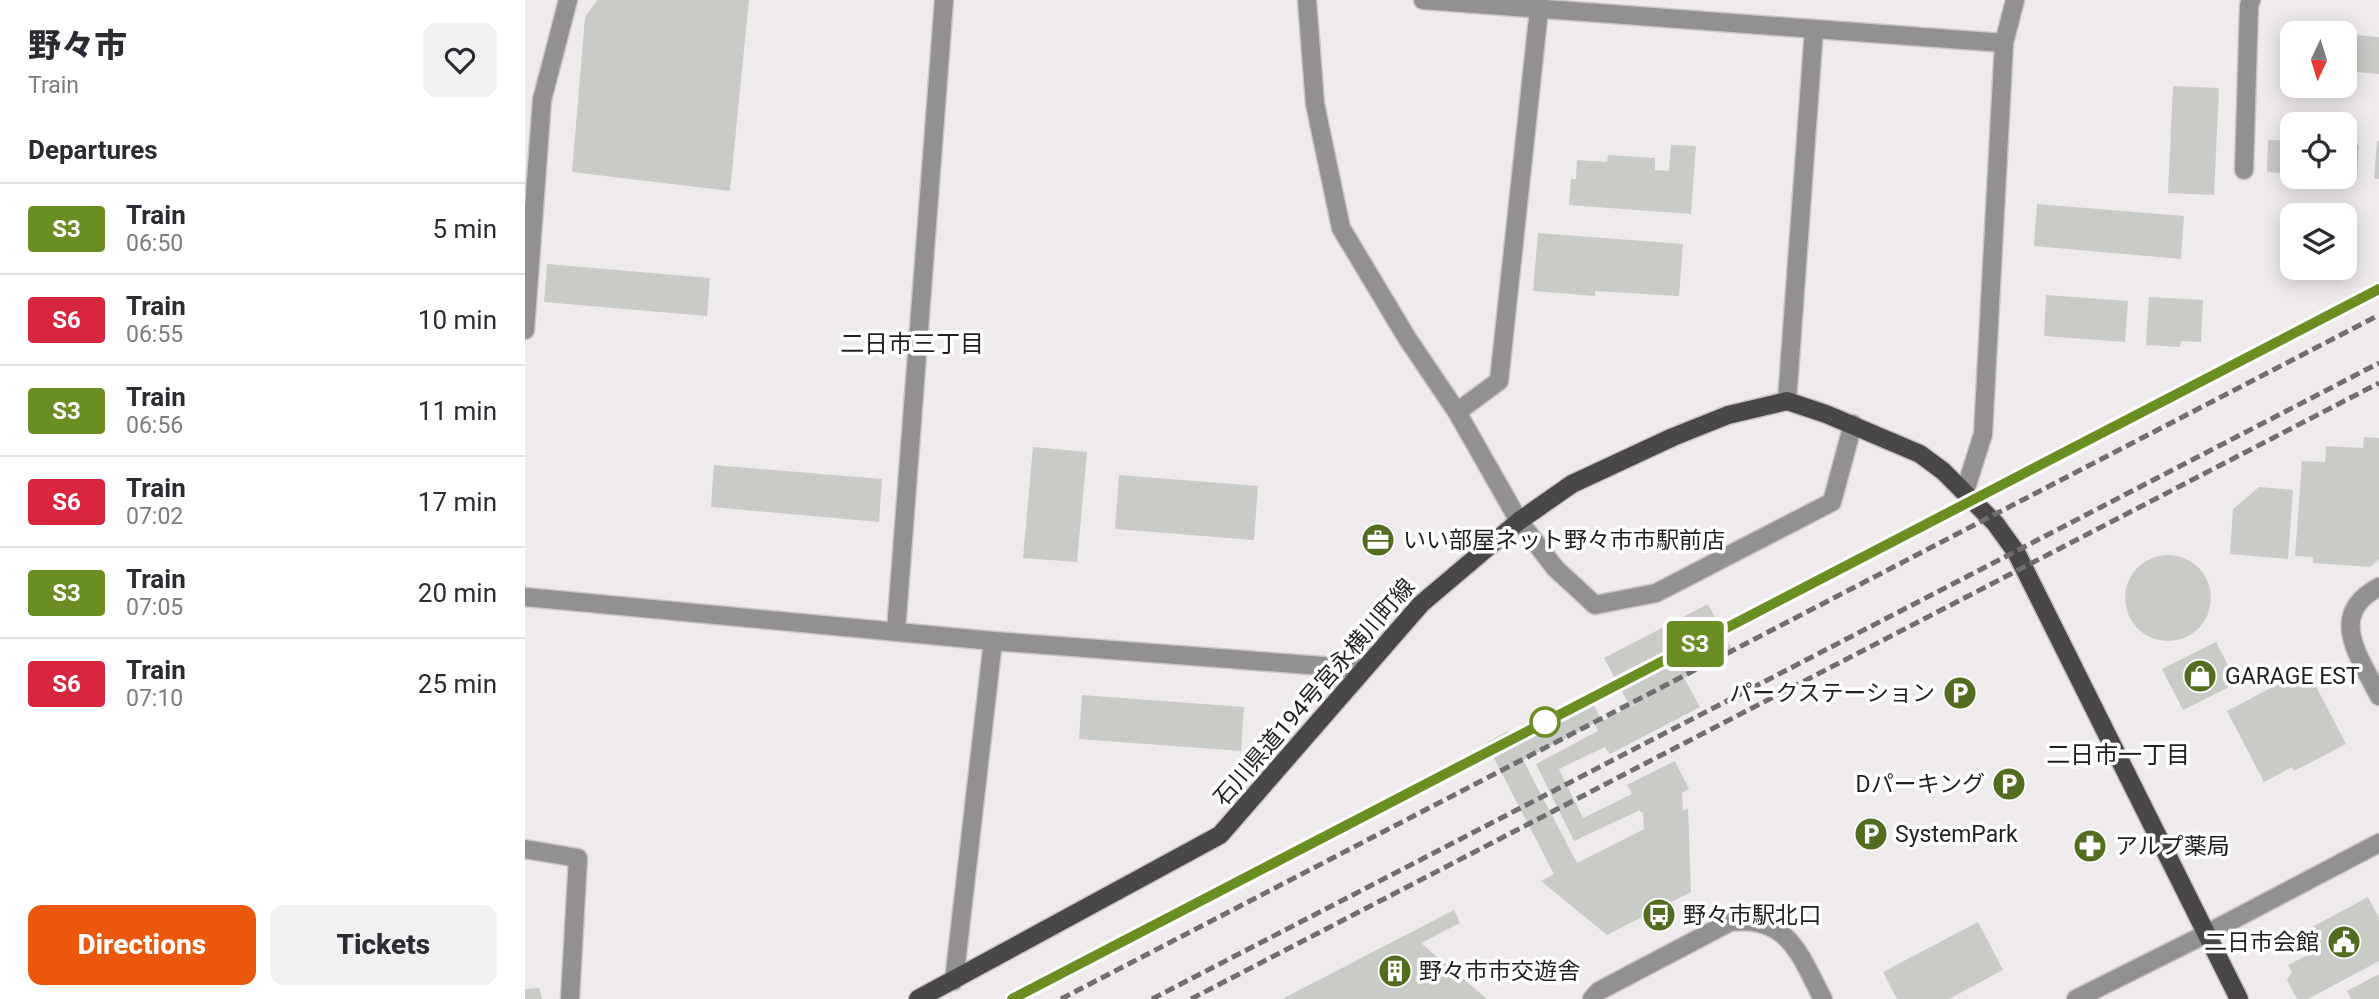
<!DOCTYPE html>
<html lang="en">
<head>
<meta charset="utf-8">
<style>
  :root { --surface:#fff; --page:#f2f2f3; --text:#2b2b33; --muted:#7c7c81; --line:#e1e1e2; --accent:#ea580c }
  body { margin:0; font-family:Roboto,"Noto Sans JP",sans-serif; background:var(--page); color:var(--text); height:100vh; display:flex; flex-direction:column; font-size:26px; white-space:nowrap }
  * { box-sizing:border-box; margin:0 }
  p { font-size:23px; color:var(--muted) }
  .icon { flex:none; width:38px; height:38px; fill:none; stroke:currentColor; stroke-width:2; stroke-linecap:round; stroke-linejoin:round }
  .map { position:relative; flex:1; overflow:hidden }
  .sheet { display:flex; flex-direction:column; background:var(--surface); width:525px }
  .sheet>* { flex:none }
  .badge { padding:0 14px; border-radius:5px; font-size:24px; line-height:46px }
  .needle { width:46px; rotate:184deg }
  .fabs { position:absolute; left:1755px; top:21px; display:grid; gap:14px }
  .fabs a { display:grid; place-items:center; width:77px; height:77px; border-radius:14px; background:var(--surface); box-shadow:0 4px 18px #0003; font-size:35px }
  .map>.badge { position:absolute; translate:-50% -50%; box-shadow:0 0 0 4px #fff }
  h2 { padding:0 28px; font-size:26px; line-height:63px }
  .round { display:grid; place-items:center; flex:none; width:74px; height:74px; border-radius:14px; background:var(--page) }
  .overview { display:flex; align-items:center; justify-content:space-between; height:119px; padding:0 28px }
  h1 { font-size:33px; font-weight:800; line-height:52px }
  .primary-button { display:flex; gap:14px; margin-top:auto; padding:14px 28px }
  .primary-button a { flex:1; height:80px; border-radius:14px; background:var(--accent); color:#fff; font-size:28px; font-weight:800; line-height:80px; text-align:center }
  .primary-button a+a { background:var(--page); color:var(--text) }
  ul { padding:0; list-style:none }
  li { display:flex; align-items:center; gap:21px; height:91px; padding:0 28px; border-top:2px solid var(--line) }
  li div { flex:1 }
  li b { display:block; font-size:26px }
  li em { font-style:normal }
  li .badge { min-width:77px; font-weight:700; text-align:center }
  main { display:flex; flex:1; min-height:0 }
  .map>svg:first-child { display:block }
  .building { fill:#c9cbc7 }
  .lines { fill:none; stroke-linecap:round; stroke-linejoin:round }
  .minor-casing { stroke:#cac6c7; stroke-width:21 }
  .major-casing { stroke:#cac6c7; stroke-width:21 }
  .minor { stroke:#929091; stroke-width:18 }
  .major { stroke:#4a4748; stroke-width:18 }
  .rail { stroke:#706e6f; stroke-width:5; stroke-dasharray:10 5; stroke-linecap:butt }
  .line-casing { stroke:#fff; stroke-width:16 }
  .line { stroke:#6b8e23; stroke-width:10 }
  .stop-dot { fill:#fff; stroke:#6b8e23; stroke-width:3.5 }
  .labels { text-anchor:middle; stroke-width:7; stroke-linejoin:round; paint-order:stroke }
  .poi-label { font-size:23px; fill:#211f20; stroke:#fff; text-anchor:start }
  .street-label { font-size:23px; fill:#211f20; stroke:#fff }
  .neighbourhood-label { font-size:24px; fill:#211f20; stroke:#fff }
</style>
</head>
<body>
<main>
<section class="sheet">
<div class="overview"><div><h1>野々市</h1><p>Train</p></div><a class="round"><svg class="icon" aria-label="heart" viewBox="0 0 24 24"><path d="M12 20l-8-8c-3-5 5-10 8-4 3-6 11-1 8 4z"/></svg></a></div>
<h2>Departures</h2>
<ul>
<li><span class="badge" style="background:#6b8e23;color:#fff">S3</span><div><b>Train</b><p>06:50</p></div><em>5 min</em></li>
<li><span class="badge" style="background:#d7263d;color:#fff">S6</span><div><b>Train</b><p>06:55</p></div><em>10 min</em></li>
<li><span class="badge" style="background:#6b8e23;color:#fff">S3</span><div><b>Train</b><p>06:56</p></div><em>11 min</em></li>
<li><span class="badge" style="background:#d7263d;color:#fff">S6</span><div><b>Train</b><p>07:02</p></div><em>17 min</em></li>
<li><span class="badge" style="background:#6b8e23;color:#fff">S3</span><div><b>Train</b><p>07:05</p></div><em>20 min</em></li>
<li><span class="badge" style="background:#d7263d;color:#fff">S6</span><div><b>Train</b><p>07:10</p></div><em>25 min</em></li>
</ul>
<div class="primary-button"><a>Directions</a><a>Tickets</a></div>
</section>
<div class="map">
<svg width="1854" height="999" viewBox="0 0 1854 999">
  <rect width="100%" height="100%" fill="#efebec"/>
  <g class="building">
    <polygon points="72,0 224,0 205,191 47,172 60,17"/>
    <polygon points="1820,34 1854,37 1854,74 1820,71"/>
    <polygon points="1648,86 1694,88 1689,195 1643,193"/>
    <polygon points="1743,140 1768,141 1768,174 1742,172"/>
    <polygon points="1852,141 1854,141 1854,179 1849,179"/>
    <polygon points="1820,144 1834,145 1832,178 1820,177"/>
    <polygon points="1146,145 1171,146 1166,214 1044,205 1046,179 1051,179 1052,160 1082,162 1083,155 1130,158 1130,170 1144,171"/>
    <polygon points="1512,204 1659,216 1656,259 1509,246"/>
    <polygon points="1013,233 1158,244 1154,296 1070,291 1070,296 1008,291"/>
    <polygon points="22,264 185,278 182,316 19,302"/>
    <polygon points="1521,295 1603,301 1600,342 1519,336"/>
    <polygon points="1624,297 1678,300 1676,342 1656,341 1655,347 1621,345"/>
    <polygon points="1839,437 1854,438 1854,559 1845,567 1788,563 1788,557 1770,556 1777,461 1800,462 1801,446 1838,448"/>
    <polygon points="508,447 562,452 552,562 498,558"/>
    <polygon points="189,465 357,479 354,522 186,507"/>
    <polygon points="594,475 733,486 729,540 590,529"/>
    <polygon points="1734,487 1768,490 1763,559 1705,554 1708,509"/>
    <circle cx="1643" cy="598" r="43"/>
    <polygon points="1183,604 1209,653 1159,678 1175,707 1085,754 1080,747 1034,769 1058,818 1107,794 1102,785 1150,761 1164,789 1157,793 1158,811 1163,808 1166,892 1082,935 1016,881 1029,874 961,743 983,731 990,744 1068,703 1076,720 998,760 1052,863 1119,829 1118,812 1116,813 1115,810 1049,841 1011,764 1073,731 1070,725 1120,699 1105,706 1079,658"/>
    <polygon points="1691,642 1712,683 1658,710 1637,669"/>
    <polygon points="1782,669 1821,744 1769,771 1767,767 1739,782 1702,711"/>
    <polygon points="557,695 719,707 716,751 554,739"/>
    <polygon points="1843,897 1854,918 1854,961 1783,999 1772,999 1762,980 1767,972 1763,965 1789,952 1778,932"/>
    <polygon points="929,910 935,923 896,943 962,999 757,999"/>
    <polygon points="1453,922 1478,970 1424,999 1372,999 1358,972"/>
    <polygon points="1854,974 1854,999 1826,999 1822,991"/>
    <polygon points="14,988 17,999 0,999 0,989"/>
  </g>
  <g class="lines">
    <defs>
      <g id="minor">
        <polyline points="782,0 790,104 816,228 882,338 932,412 994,521 1030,568 1070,605 1131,593 1307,502 1328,424"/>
        <polyline points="898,0 1479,43"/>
        <polyline points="1719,170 1724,6 1726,0"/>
        <polyline points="0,330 17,100 43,0"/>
        <polyline points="1262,401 1289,29"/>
        <polyline points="932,412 974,381 1015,0"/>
        <polyline points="1440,491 1458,434 1479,43 1490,0"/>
        <path d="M 1854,587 C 1801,615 1835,657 1854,696"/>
        <polyline points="0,597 468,641 838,669"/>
        <polyline points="371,631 419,0"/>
        <polyline points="0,849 53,858 45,999"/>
        <polyline points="429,981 468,641"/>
        <path d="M 1067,999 L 1074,991 L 1205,922 C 1264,915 1275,956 1298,999"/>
        <polyline points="1551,999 1681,934 1854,843"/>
      </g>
      <polyline id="major" points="393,999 695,835 896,604 994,521 1047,484 1148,437 1203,415 1262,401 1301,414 1395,454 1418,471 1470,523 1491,552 1714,999"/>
    </defs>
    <use href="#minor" class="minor-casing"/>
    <use href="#major" class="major-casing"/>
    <use href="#minor" class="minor"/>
    <use href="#major" class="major"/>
    <g class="rail">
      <polyline points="487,999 1854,289"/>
      <polyline points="536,999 1854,315"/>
      <polyline points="627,999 1854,363"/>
      <polyline points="666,999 1854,383"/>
    </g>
  </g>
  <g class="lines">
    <defs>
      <polyline id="line" points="487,999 1854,289"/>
    </defs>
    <use href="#line" class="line-casing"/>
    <use href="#line" class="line"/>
  </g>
  <defs>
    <symbol id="office-disc" viewBox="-11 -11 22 22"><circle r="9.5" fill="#536d20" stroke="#fff"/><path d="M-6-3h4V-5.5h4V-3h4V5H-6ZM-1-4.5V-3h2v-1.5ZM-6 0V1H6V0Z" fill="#fff"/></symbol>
    <symbol id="shop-disc" viewBox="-11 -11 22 22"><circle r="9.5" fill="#536d20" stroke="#fff"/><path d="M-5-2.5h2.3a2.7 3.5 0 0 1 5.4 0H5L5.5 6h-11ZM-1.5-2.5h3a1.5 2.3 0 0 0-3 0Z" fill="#fff"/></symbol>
    <symbol id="parking-disc" viewBox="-11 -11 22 22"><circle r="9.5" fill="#536d20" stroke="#fff"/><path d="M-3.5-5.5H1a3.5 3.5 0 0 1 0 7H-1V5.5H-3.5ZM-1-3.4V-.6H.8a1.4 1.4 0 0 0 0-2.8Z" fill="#fff"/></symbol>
    <symbol id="pharmacy-disc" viewBox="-11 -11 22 22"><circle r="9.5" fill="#536d20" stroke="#fff"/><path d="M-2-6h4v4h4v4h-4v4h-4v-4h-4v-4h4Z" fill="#fff"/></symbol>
    <symbol id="bus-disc" viewBox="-11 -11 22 22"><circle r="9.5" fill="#536d20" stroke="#fff"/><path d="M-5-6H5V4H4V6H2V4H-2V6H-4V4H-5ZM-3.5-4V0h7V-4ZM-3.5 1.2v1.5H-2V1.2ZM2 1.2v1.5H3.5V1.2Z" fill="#fff"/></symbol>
    <symbol id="civic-disc" viewBox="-11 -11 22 22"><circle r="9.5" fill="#536d20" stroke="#fff"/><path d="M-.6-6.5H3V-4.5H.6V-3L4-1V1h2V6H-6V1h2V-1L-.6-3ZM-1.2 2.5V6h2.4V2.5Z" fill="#fff"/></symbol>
    <symbol id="building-disc" viewBox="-11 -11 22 22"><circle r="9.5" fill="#536d20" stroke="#fff"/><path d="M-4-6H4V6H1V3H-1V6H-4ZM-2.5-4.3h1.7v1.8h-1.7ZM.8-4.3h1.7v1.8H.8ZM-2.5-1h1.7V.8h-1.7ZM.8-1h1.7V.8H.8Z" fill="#fff"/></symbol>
  </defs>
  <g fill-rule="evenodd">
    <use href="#office-disc" x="834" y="521" width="38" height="38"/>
    <use href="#shop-disc" x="1656" y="657" width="38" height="38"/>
    <use href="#parking-disc" x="1416" y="674" width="38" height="38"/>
    <use href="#parking-disc" x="1465" y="765" width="38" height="38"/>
    <use href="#parking-disc" x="1327" y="815" width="38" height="38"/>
    <use href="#pharmacy-disc" x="1546" y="827" width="38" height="38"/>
    <use href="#bus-disc" x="1115" y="896" width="38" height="38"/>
    <use href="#civic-disc" x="1800" y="923" width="38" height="38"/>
    <use href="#building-disc" x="851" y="952" width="38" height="38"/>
  </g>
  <circle class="stop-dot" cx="1020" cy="722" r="14"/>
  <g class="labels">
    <g class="poi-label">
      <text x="878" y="548">いい部屋ネット野々市市駅前店</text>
      <text x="1700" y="684">GARAGE EST</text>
      <text x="1410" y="701" text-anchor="end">パークステーション</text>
      <text x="1460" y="792" text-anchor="end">Dパーキング</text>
      <text x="1370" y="842">SystemPark</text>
      <text x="1590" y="854">アルプ薬局</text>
      <text x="1158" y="923">野々市駅北口</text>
      <text x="1794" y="950" text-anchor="end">二日市会館</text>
      <text x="894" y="979">野々市市交遊舎</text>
    </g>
    <g class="street-label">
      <text transform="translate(789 692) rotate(-49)" y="8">石川県道194号宮永横川町線</text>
    </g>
    <g class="neighbourhood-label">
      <text x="387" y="352">二日市三丁目</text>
      <text x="1593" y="763">二日市一丁目</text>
    </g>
  </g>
</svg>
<div class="fabs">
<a><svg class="needle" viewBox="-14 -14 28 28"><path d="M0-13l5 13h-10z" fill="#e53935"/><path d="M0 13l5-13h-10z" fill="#7c7c81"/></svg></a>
<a><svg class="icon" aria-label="locate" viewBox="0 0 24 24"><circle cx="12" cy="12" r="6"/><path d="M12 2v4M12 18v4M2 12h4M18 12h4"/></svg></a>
<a><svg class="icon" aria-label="layers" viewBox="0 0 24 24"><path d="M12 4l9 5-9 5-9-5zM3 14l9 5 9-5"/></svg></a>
</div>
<b class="badge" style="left:1170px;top:644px;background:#6b8e23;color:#fff">S3</b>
</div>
</main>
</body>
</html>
